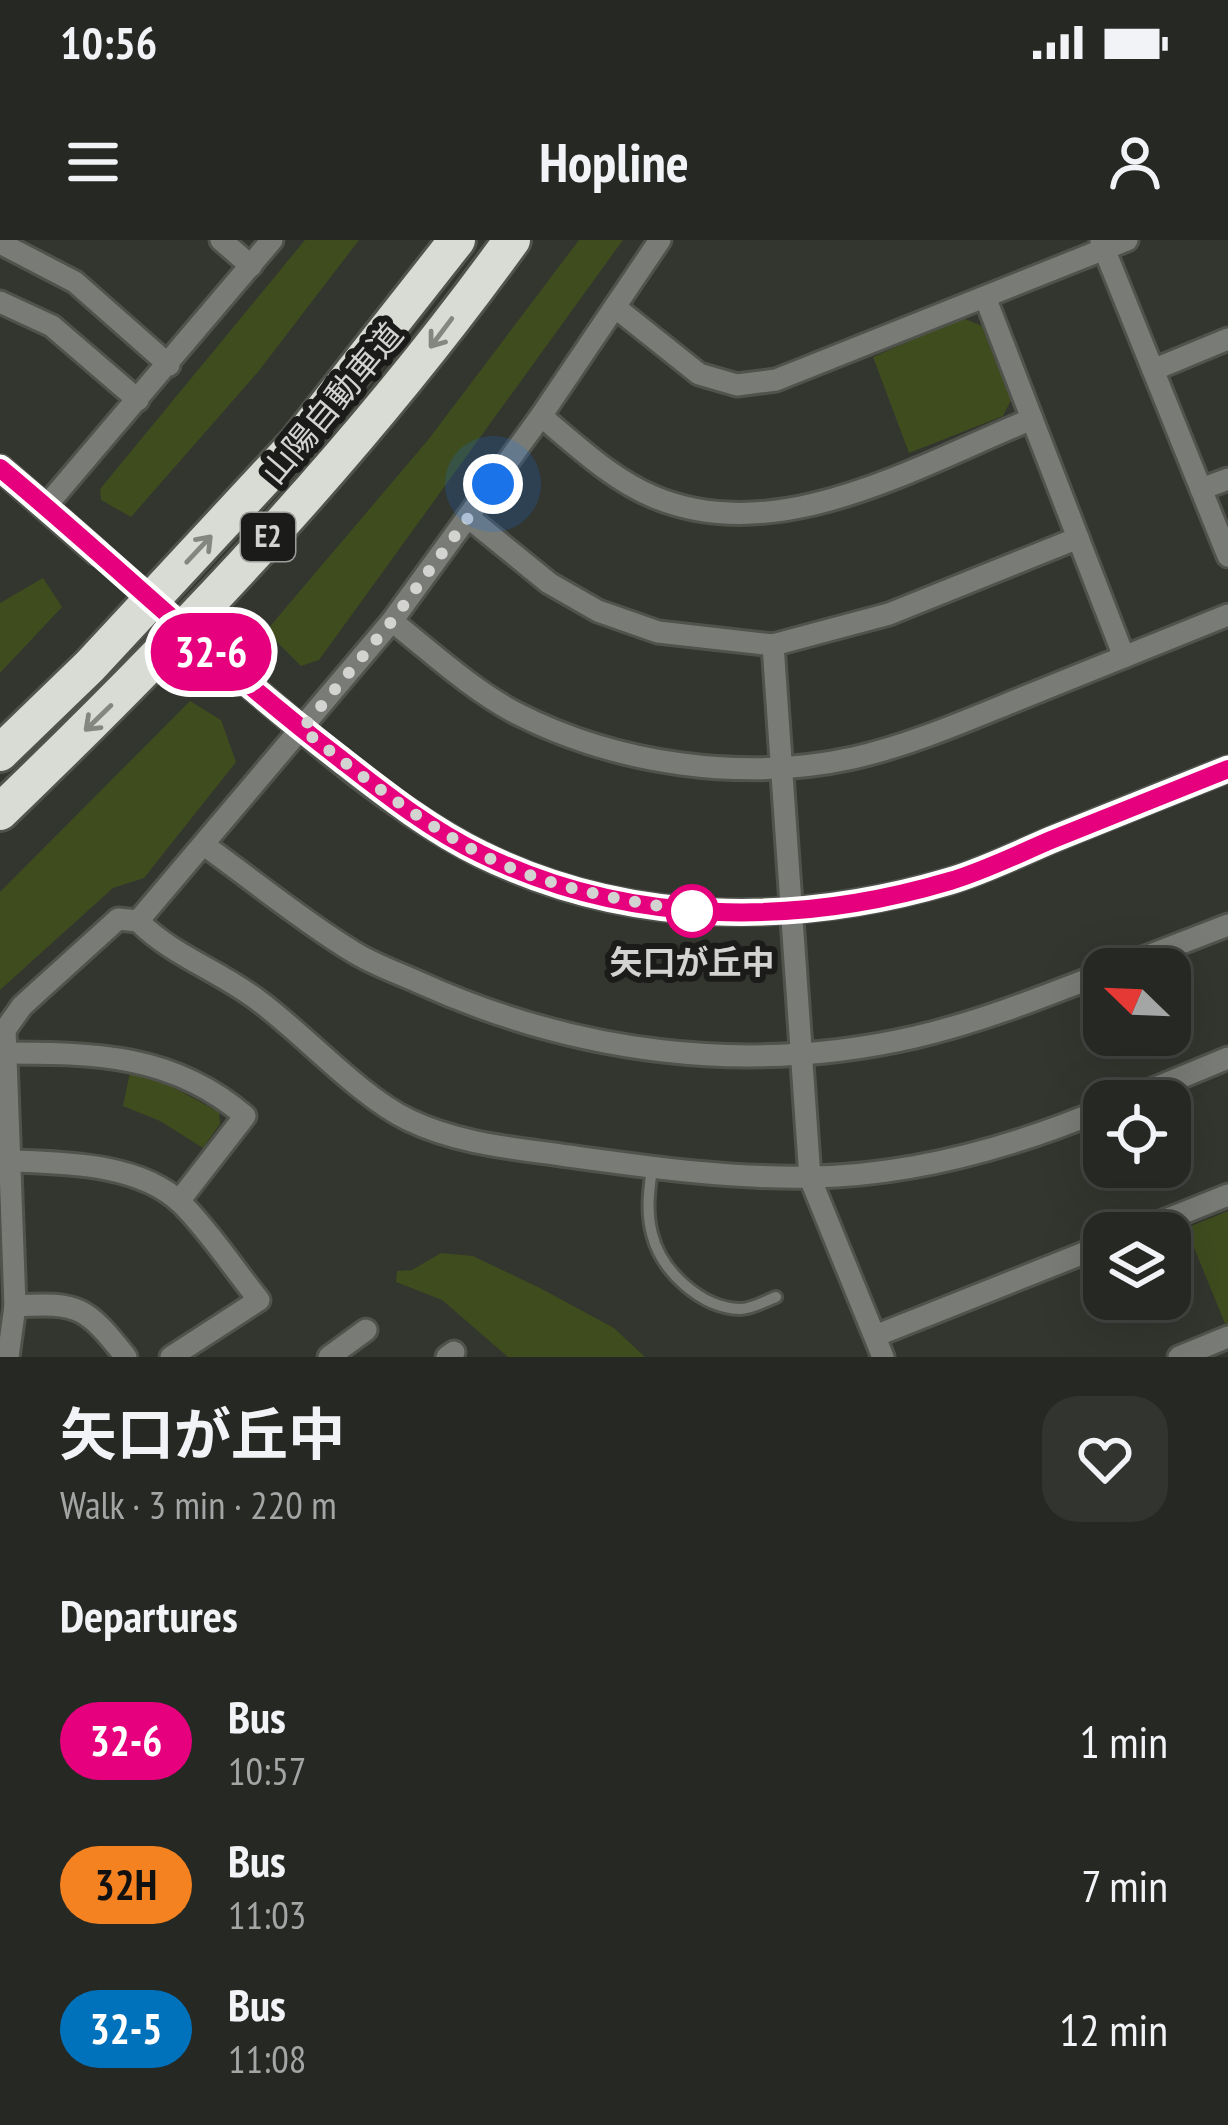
<!DOCTYPE html>
<html lang="en">
<head>
<meta charset="utf-8">
<style>
  :root { --surface:#262823; --page:#323430; --text:#f1f3f6; --muted:#a4a6a6; --line:#424441 }
  body { margin:0; font-family:"PT Sans Narrow","Noto Sans JP",sans-serif; background:var(--page); color:var(--text); height:100vh; display:flex; flex-direction:column; font-size:45px; white-space:nowrap }
  * { box-sizing:border-box; margin:0 }
  p { font-size:39px; color:var(--muted) }
  .icon { flex:none; width:66px; height:66px; fill:none; stroke:currentColor; stroke-width:2; stroke-linecap:round; stroke-linejoin:round }
  .map { position:relative; height:1117px; overflow:hidden }
  .details { display:flex; flex-direction:column; background:var(--surface); flex:1 }
  .details>* { flex:none }
  .badge { padding:0 24px; border-radius:39px; font-size:42px; line-height:78px }
  .needle { width:78px; rotate:293deg }
  .controls { position:absolute; left:1083px; top:708px; display:grid; gap:24px }
  .controls a { display:grid; place-items:center; width:108px; height:108px; border-radius:24px; background:var(--surface); box-shadow:0 12px 48px #0002,0 0 0 3px var(--line); font-size:60px }
  .you { position:absolute; width:60px; height:60px; margin:-30px; border:9px solid #fff; border-radius:50%; background:#1a73e8; box-shadow:0 0 0 18px #1a73e833 }
  .map>.badge { position:absolute; translate:-50% -50%; box-shadow:0 0 0 6px #fff }
  h2 { padding:0 60px; font-size:45px; line-height:108px }
  .round { display:grid; place-items:center; flex:none; width:126px; height:126px; border-radius:36px; background:var(--page) }
  .head { display:flex; align-items:center; justify-content:space-between; height:204px; padding:0 60px }
  h1 { font-size:57px; font-weight:700; line-height:90px }
  ul { padding:0; list-style:none }
  li { display:flex; align-items:center; gap:36px; height:144px; padding:0 60px }
  li div { flex:1 }
  li b { display:block; font-size:45px }
  li em { font-style:normal }
  li .badge { min-width:132px; font-weight:700; text-align:center }
  .status { display:flex; justify-content:space-between; align-items:center; height:84px; padding:0 60px; background:var(--surface); direction:ltr }
  .status svg { height:33px; fill:currentColor }
  header { display:flex; justify-content:space-between; align-items:center; height:156px; padding:0 60px; background:var(--surface); font-size:54px; font-weight:700 }
  .map>svg:first-child { display:block }
  .green { fill:#3e4c1e }
  .lines { fill:none; stroke-linecap:round; stroke-linejoin:round }
  .tertiary-tunnel { stroke:#4b4d47; stroke-width:24; stroke-dasharray:24 12; stroke-linecap:butt }
  .service-casing { stroke:#50524c; stroke-width:16 }
  .minor-casing { stroke:#50524c; stroke-width:27 }
  .tertiary-casing { stroke:#50524c; stroke-width:30 }
  .motorway-casing { stroke:#50524c; stroke-width:42 }
  .service { stroke:#797b77; stroke-width:10 }
  .minor { stroke:#797b77; stroke-width:21 }
  .tertiary { stroke:#797b77; stroke-width:24 }
  .motorway { stroke:#d9dcd4; stroke-width:36 }
  .oneway { stroke:#848680 }
  .line-casing { stroke:#fff; stroke-width:27 }
  .line { stroke:#e6007e; stroke-width:18 }
  .walk { stroke:#d3d4d1; stroke-width:12; stroke-dasharray:0 21.6 }
  .stop-dot { fill:#fff; stroke:#e6007e; stroke-width:6 }
  .labels { text-anchor:middle; stroke-width:12; stroke-linejoin:round; paint-order:stroke }
  .shield { fill:#1b1c1a; stroke:#9c9d9a; stroke-width:3 }
  .shield-label { font-size:30px; font-weight:bold; fill:#d3d4d1 }
  .street-label { font-size:33px; fill:#d3d4d1; stroke:#1b1c1a }
  .stop-label { font-size:33px; font-weight:bold; fill:#d3d4d1; stroke:#1b1c1a }
</style>
</head>
<body>
<div class="status"><b>10:56</b><svg viewBox="0 0 49 12"><path d="M0 12V9h3v3zM5 12V6h3v6zM10 12V3h3v9zM15 12V0h3v12zM26 1h20v11H26zM47 4h2v5h-2z"/></svg></div>
<header><svg class="icon" aria-label="menu" viewBox="0 0 24 24"><path d="M4 6h16M4 12h16M4 18h16"/></svg>Hopline<svg class="icon" aria-label="person" viewBox="0 0 24 24"><circle cx="12" cy="8" r="4"/><path d="M4 21q1-7 8-7t8 7"/></svg></header>
<div class="map">
<svg width="1228" height="1117" viewBox="0 0 1228 1117">
  <rect width="100%" height="100%" fill="#33352f"/>
  <g class="green">
    <polygon points="305,0 359,0 258,132 131,277 101,260 100,249"/>
    <polygon points="579,0 623,0 319,420 301,426 266,391 428,200"/>
    <polygon points="963,78 982,86 1011,160 1003,176 909,213 873,117"/>
    <polygon points="43,338 62,367 0,433 0,363"/>
    <polygon points="190,461 221,480 236,522 144,638 113,648 0,750 0,652"/>
    <polygon points="130,832 169,845 219,872 220,884 203,908 160,881 123,866"/>
    <polygon points="1228,971 1228,1085 1226,1086 1186,988"/>
    <polygon points="441,1013 473,1016 540,1048 614,1088 645,1117 508,1117 442,1060 396,1042 397,1031 412,1030"/>
  </g>
  <g class="lines">
    <polyline class="tertiary-tunnel" points="96,312 239,436"/>
    <defs>
      <path id="service" d="M 652,928 C 649,951 646,971 652,994 C 661,1031 701,1068 740,1069 C 752,1069 765,1061 776,1057"/>
      <g id="minor">
        <polyline points="221,0 251,26"/>
        <polyline points="1101,1 1228,316"/>
        <polyline points="0,3 75,42 169,125"/>
        <polyline points="985,57 1124,417"/>
        <polyline points="0,62 52,86 138,160"/>
        <polyline points="615,67 699,134 737,145 776,140 1127,0"/>
        <polyline points="1153,130 1228,99"/>
        <path d="M 541,176 C 576,205 611,239 654,257 C 778,309 917,226 1032,179"/>
        <polyline points="1201,249 1228,239"/>
        <polyline points="46,266 272,0"/>
        <polyline points="468,277 549,343 598,371 658,392 773,405 889,374 1078,298"/>
        <path d="M 392,381 C 432,413 471,449 516,473 C 618,525 743,542 853,518 C 910,505 963,482 1017,460 C 1087,432 1157,404 1228,375"/>
        <polyline points="773,405 810,938 883,1117"/>
        <path d="M 204,605 C 253,640 301,680 352,711 C 372,724 396,732 418,742 C 575,813 745,836 915,797 C 980,782 1042,757 1104,733"/>
        <path d="M 138,681 C 173,716 220,731 259,761 C 305,795 359,856 409,880 C 459,904 513,908 568,916 C 648,927 731,939 813,937 C 911,935 1013,907 1104,869"/>
        <polyline points="1114,729 1228,685"/>
        <path d="M 4,813 C 94,813 173,814 245,876 L 179,961"/>
        <polyline points="1124,861 1228,818"/>
        <path d="M 10,921 C 64,923 140,923 182,964 C 210,992 234,1029 259,1060 L 171,1117"/>
        <polyline points="1133,993 1228,955"/>
        <path d="M 15,1066 C 80,1062 86,1067 126,1117"/>
        <polyline points="875,1096 1104,1005"/>
        <polyline points="8,1117 15,1066 5,790 22,766 118,679 138,681 392,381 541,176 660,0"/>
        <polyline points="329,1117 366,1090"/>
        <polyline points="447,1117 454,1112"/>
        <polyline points="1179,1117 1228,1097"/>
      </g>
      <g id="tertiary">
        <polyline points="0,228 96,312"/>
        <path d="M 239,436 C 314,500 391,569 480,614 C 627,687 795,686 950,641 C 984,631 1018,614 1051,600 C 1110,576 1169,552 1228,529"/>
      </g>
      <g id="motorway">
        <polyline points="0,513 90,426 298,202 457,0"/>
        <path d="M 0,572 C 184,395 362,208 512,0"/>
      </g>
    </defs>
    <use href="#service" class="service-casing"/>
    <use href="#minor" class="minor-casing"/>
    <use href="#tertiary" class="tertiary-casing"/>
    <use href="#motorway" class="motorway-casing"/>
    <use href="#service" class="service"/>
    <use href="#minor" class="minor"/>
    <use href="#tertiary" class="tertiary"/>
    <use href="#motorway" class="motorway"/>
  </g>
  <defs><path id="oneway-shaft" d="M-6 0H5M1.5-3L5.5 0L1.5 3" fill="none" stroke-width="1.6" stroke-linecap="round" stroke-linejoin="round" transform="scale(3)"/></defs>
  <g class="oneway">
    <use href="#oneway-shaft" transform="translate(441 93) rotate(127)"/>
    <use href="#oneway-shaft" transform="translate(199 309) rotate(-47)"/>
    <use href="#oneway-shaft" transform="translate(98 478) rotate(136)"/>
  </g>
  <g class="lines">
    <defs>
      <path id="line" d="M 0,228 C 114,323 221,427 338,517 C 383,552 429,589 481,614 C 628,686 795,687 950,641 C 984,631 1018,614 1051,600 C 1110,576 1169,553 1228,529"/>
    </defs>
    <use href="#line" class="line-casing"/>
    <use href="#line" class="line"/>
    <path class="walk" d="M 493,244 L 392,381 L 302,489 C 358,533 414,578 477,612 C 543,647 619,660 692,671"/>
  </g>
  <circle class="stop-dot" cx="692" cy="671" r="24"/>
  <g class="labels">
    <rect class="shield" x="241" y="273" width="54" height="48" rx="9"/>
    <g class="shield-label">
      <text x="268" y="307">E2</text>
    </g>
    <g class="street-label">
      <text transform="translate(332 163) rotate(-50)" y="12">山陽自動車道</text>
    </g>
    <g class="stop-label">
      <text x="692" y="734">矢口が丘中</text>
    </g>
  </g>
</svg>
<div class="controls">
<a><svg class="needle" viewBox="-14 -14 28 28"><path d="M0-13l5 13h-10z" fill="#e53935"/><path d="M0 13l5-13h-10z" fill="#a4a6a6"/></svg></a>
<a><svg class="icon" aria-label="locate" viewBox="0 0 24 24"><circle cx="12" cy="12" r="6"/><path d="M12 2v4M12 18v4M2 12h4M18 12h4"/></svg></a>
<a><svg class="icon" aria-label="layers" viewBox="0 0 24 24"><path d="M12 4l9 5-9 5-9-5zM3 14l9 5 9-5"/></svg></a>
</div>
<div class="you" style="left:493px;top:244px"></div>
<b class="badge" style="left:211px;top:412px;background:#e6007e;color:#fff">32-6</b>
</div>
<section class="details">
<div class="head"><div><h1>矢口が丘中</h1><p>Walk · 3 min · 220 m</p></div><a class="round"><svg class="icon" aria-label="heart" viewBox="0 0 24 24"><path d="M12 20l-8-8c-3-5 5-10 8-4 3-6 11-1 8 4z"/></svg></a></div>
<h2>Departures</h2>
<ul>
<li><span class="badge" style="background:#e6007e;color:#fff">32-6</span><div><b>Bus</b><p>10:57</p></div><em>1 min</em></li>
<li><span class="badge" style="background:#f58220;color:#111">32H</span><div><b>Bus</b><p>11:03</p></div><em>7 min</em></li>
<li><span class="badge" style="background:#0072bc;color:#fff">32-5</span><div><b>Bus</b><p>11:08</p></div><em>12 min</em></li>
</ul>
</section>
</body>
</html>
